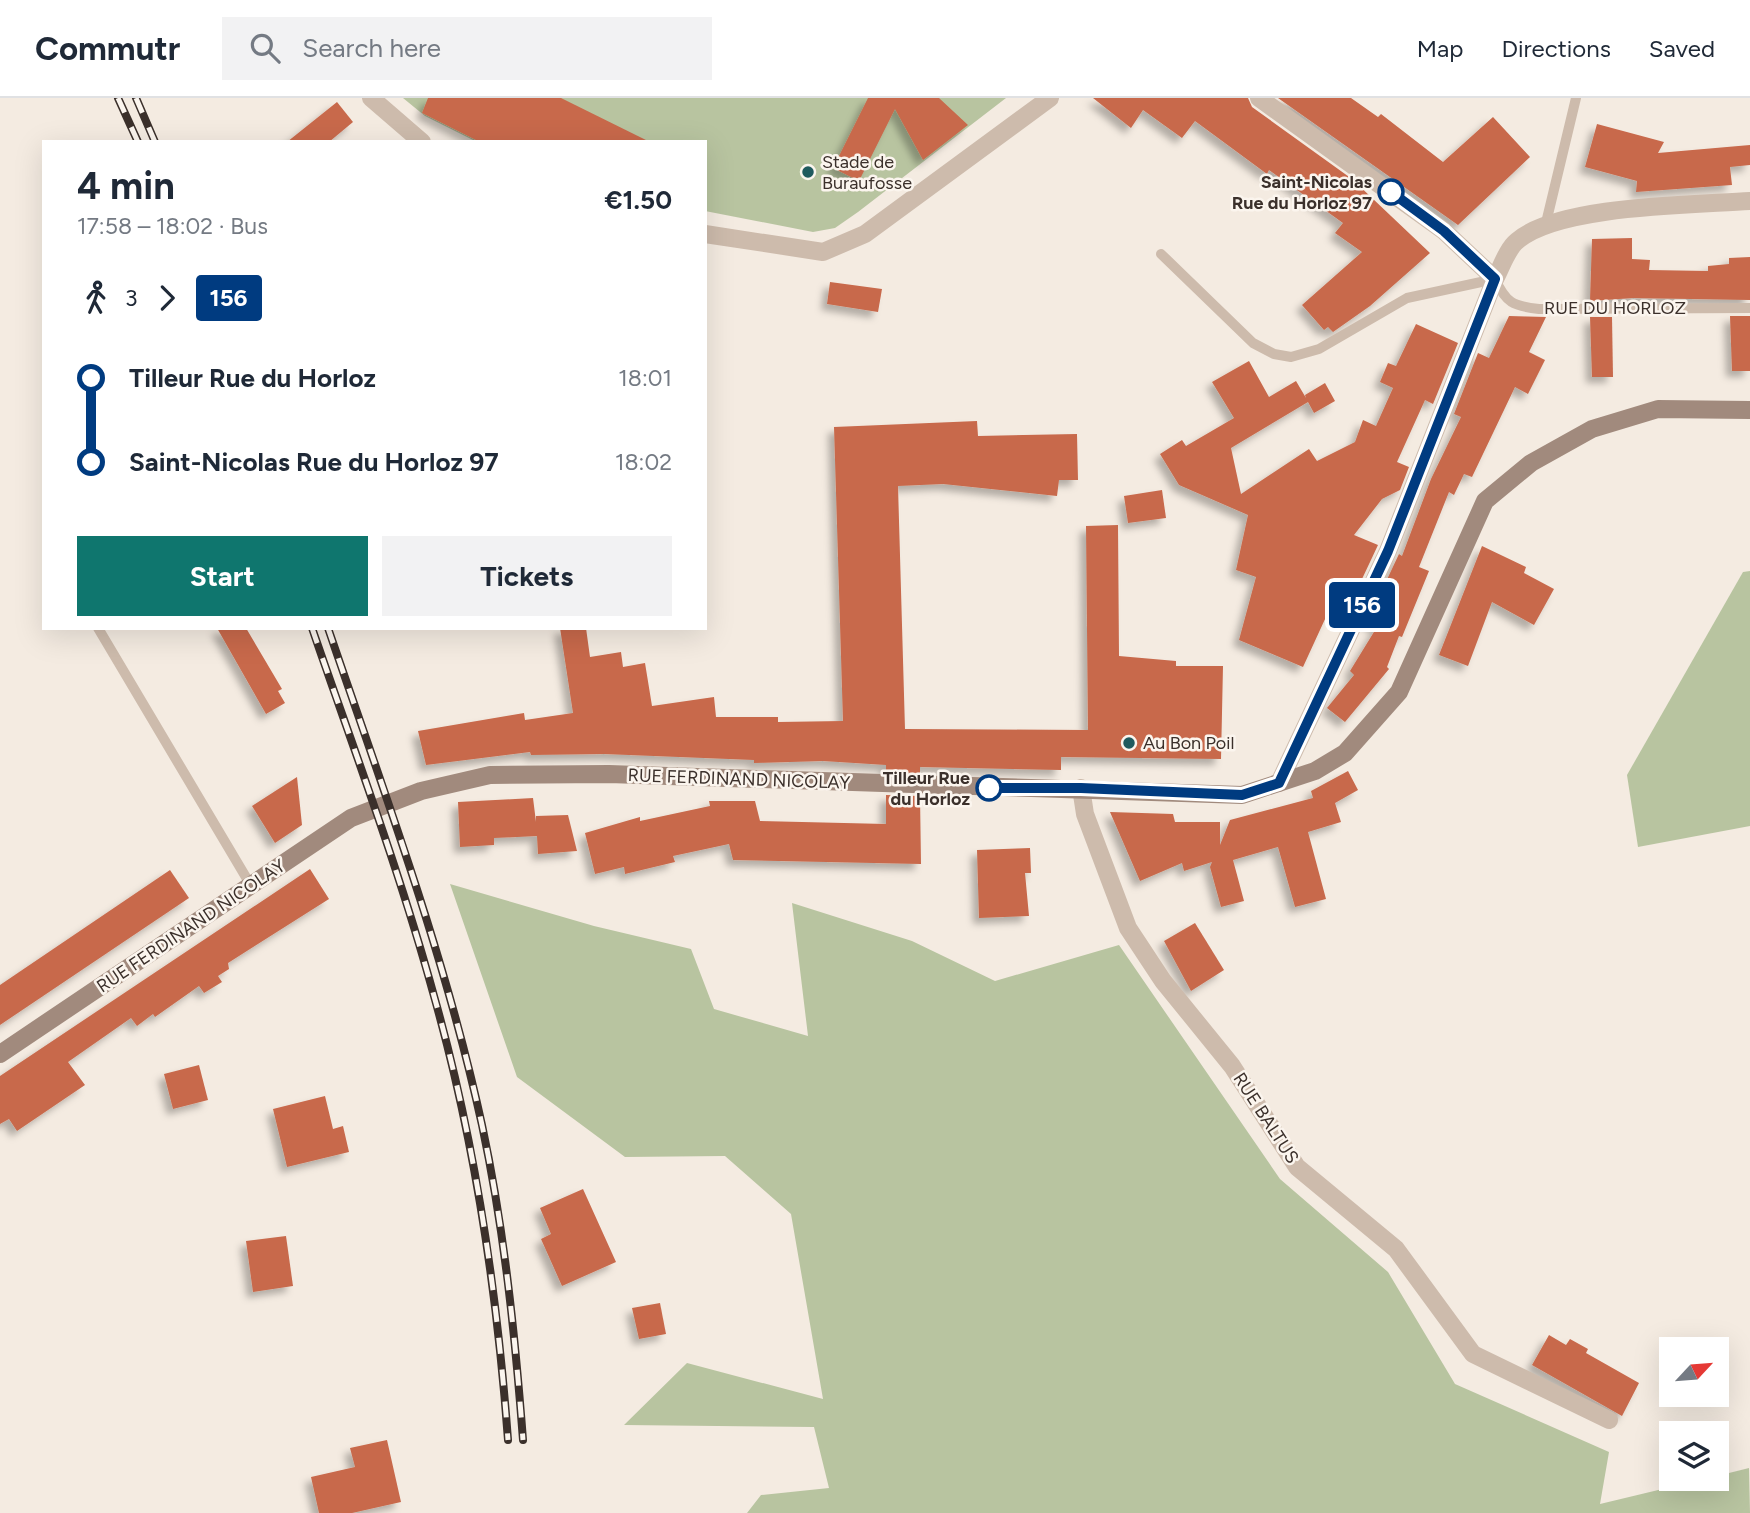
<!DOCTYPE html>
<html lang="en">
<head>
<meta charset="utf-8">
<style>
  :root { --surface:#fff; --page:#f2f2f3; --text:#1f2937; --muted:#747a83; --line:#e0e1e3; --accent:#0f766e }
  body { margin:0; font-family:Figtree,sans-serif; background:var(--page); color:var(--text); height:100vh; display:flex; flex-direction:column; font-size:26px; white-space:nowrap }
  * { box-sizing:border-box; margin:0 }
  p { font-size:23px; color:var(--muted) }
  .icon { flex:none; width:38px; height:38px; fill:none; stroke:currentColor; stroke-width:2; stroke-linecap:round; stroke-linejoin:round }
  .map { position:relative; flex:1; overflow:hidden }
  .drawer { position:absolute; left:42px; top:42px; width:665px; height:490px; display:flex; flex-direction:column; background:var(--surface); border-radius:0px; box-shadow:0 7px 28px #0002 }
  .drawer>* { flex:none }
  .badge { padding:0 14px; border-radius:5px; font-size:24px; line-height:46px }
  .needle { width:46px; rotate:64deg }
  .tools { position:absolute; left:1659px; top:1239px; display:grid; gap:14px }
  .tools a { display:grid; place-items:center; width:70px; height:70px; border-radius:0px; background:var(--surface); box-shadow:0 7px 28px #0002; font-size:35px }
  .map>.badge { position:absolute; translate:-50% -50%; box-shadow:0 0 0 4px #fff }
  .legs { display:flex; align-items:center; gap:10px; height:77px; padding:0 35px; font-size:23px }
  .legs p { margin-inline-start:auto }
  .overview { display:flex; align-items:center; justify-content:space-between; height:119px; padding:0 35px }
  h1 { font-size:38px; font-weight:700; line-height:52px }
  .action { display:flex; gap:14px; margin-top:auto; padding:14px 35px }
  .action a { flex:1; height:80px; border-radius:0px; background:var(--accent); color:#fff; font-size:28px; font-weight:700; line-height:80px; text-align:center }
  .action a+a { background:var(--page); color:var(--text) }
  ul { padding:0 35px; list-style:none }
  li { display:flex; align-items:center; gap:24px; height:84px; font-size:26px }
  li i { display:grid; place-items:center; width:10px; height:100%; margin:0 9px; background:currentColor }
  li i::after { content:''; width:18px; height:18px; margin:-9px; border:5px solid; border-radius:50%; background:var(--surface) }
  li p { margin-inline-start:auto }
  li:first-child i { background:linear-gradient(#0000 50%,currentColor 0) }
  li:last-child i { background:linear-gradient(currentColor 50%,#0000 0) }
  header { display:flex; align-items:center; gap:42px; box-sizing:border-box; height:98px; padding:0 35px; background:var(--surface); border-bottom:2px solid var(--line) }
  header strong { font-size:33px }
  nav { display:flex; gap:38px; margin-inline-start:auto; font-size:24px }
  .search { width:490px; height:63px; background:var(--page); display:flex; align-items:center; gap:18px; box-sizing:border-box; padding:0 24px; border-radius:0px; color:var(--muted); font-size:26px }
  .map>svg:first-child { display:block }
  .green { fill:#b8c4a0 }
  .building { fill:#c8694b; filter:url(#shadow) }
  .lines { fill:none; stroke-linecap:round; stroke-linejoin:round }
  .lane { stroke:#cdbbac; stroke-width:10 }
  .street { stroke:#cdbbac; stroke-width:18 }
  .secondary { stroke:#a18a7d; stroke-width:18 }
  .rail-casing { stroke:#3b302b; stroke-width:8 }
  .rail { stroke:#fbf5ee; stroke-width:5; stroke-dasharray:16; stroke-linecap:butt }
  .line-1-casing { stroke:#fff; stroke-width:16 }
  .line-1 { stroke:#003b80; stroke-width:10 }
  .poi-dot { fill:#1f5a5e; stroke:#fbf5ee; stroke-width:2.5 }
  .stop-1-dot { fill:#fff; stroke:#003b80; stroke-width:3.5 }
  .labels { text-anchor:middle; stroke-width:5; stroke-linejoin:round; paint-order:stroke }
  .poi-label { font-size:18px; fill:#3b302b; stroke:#fbf5ee; text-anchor:start }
  .stop-label { font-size:18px; font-weight:bold; fill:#3b302b; stroke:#fbf5ee; text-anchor:end }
  .street-label { font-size:18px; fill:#3b302b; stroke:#fbf5ee }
</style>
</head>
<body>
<header>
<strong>Commutr</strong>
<div class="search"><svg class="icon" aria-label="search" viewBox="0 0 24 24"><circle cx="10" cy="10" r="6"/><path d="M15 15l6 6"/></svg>Search here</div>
<nav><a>Map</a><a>Directions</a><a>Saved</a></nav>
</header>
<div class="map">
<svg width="1750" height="1415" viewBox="0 0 1750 1415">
  <defs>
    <filter id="shadow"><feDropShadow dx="-6" dy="6" stdDeviation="3.5" flood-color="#0004"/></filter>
  </defs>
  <rect width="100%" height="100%" fill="#f4ebe1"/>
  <g class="green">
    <polygon points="403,0 1006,0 858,114 835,130 813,134 705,113 705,44 477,44 425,18"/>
    <polygon points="1750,473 1750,728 1638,749 1627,677 1743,474"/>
    <polygon points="450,786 594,828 691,851 714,911 808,938 792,805 912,843 995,883 1119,847 1280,1081 1388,1174 1455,1286 1609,1354 1600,1406 1704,1381 1717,1381 1717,1378 1749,1370 1750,1415 747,1415 761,1397 829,1390 814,1329 624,1327 687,1265 823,1301 791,1116 725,1058 625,1059 517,979"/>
  </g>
  <g class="building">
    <polygon points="428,0 561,0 650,44 480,44 422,15"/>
    <polygon points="868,0 939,0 968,27 923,62 895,11 859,83 833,70"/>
    <polygon points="1093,0 1248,0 1252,9 1352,81 1430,155 1370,208 1333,234 1328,229 1324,232 1302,207 1362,154 1335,135 1343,125 1269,72 1267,76 1195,23 1182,40 1143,12 1131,30"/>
    <polygon points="1278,0 1351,0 1378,19 1381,16 1443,64 1493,19 1530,59 1458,127"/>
    <polygon points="337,4 353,24 329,44 287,44"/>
    <polygon points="1597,26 1664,44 1658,55 1750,47 1750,67 1730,69 1732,87 1636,94 1637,83 1585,69"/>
    <polygon points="1632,140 1632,161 1650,162 1649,172 1708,173 1708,168 1729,166 1729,160 1750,159 1750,202 1633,200 1590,203 1592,141"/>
    <polygon points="830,184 882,191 878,214 827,206"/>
    <polygon points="1509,218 1546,219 1529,254 1545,262 1528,296 1515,289 1472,379 1464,376 1454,397 1449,394 1419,469 1429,473 1402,539 1399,538 1387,569 1389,571 1345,624 1327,610 1354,577 1350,573 1377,529 1367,524 1399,456 1402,458 1431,381 1461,319 1454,316 1478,255 1489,260"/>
    <polygon points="1730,218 1750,218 1750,273 1732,273"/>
    <polygon points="1590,219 1612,219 1613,279 1592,279"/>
    <polygon points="1416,226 1458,245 1433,306 1425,302 1397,364 1409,369 1400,392 1382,401 1354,437 1378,447 1346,515 1331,508 1303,569 1239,542 1256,479 1236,472 1248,417 1179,387 1160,356 1182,342 1186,348 1234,320 1212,284 1249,263 1269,299 1296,283 1306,300 1305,297 1325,285 1335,303 1314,315 1308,304 1231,350 1241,396 1309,351 1317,363 1355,344 1363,322 1376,328 1393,290 1380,284 1388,265 1396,268"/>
    <polygon points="977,323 978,338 1077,336 1078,382 1059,382 1057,398 943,386 898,388 905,631 1088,632 1086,428 1118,427 1119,558 1176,563 1176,568 1223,568 1221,661 1061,659 1061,672 920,669 920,675 886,674 886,667 823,663 754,665 754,662 604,656 531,657 530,654 426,667 418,633 524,615 525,622 573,615 560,530 586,530 590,559 621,554 623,569 645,565 652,608 714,599 716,619 778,619 778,624 843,623 834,329"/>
    <polygon points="1162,392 1166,420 1128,425 1124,398"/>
    <polygon points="1482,448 1526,469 1524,475 1554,491 1534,527 1492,504 1468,568 1439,557"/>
    <polygon points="217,530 246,530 282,591 278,593 285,605 266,616"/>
    <polygon points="1348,673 1358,692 1335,705 1341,724 1308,734 1326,801 1295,809 1278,749 1233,762 1244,803 1221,809 1210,769 1212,764 1184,773 1182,765 1140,783 1110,714 1173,716 1175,724 1220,724 1220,747 1230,722 1313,700 1311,693"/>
    <polygon points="297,679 302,727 275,745 252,708"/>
    <polygon points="886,697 920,698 921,766 733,762 729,746 673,758 675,764 625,776 624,769 595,776 585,735 640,719 640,723 710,708 709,703 755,703 760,723 886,726"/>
    <polygon points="533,700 536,724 536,718 568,717 577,753 538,756 537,738 494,740 494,747 460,749 458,704"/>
    <polygon points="1030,750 1031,775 1025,775 1029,818 979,820 977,752"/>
    <polygon points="310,771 329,801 228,865 229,871 218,878 222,884 204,895 199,888 155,919 153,916 137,928 131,920 68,964 85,987 17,1033 9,1021 0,1026 0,978"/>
    <polygon points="170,772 189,800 0,927 0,887"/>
    <polygon points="1195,825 1224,872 1191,893 1164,843"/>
    <polygon points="199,967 208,1002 173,1011 164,976"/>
    <polygon points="325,998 333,1031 343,1028 349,1054 287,1069 273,1011"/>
    <polygon points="583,1091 616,1164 562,1188 541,1141 551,1136 540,1110"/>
    <polygon points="286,1138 293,1188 253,1194 246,1143"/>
    <polygon points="660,1205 666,1236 639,1241 632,1210"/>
    <polygon points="1549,1237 1566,1247 1570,1241 1588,1251 1586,1255 1639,1285 1622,1318 1532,1267"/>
    <polygon points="387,1342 401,1404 352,1415 319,1415 311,1379 355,1369 350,1350"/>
  </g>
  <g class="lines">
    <g class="lane">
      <polyline points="1545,129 1576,0"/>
      <path d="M 1161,156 L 1253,245 L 1274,256 L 1291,259 L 1319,251 L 1407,200 L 1495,181 C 1506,205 1513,208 1539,211 L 1750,210"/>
      <polyline points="98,530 250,786"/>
    </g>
    <g class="street">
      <polyline points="371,0 422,44"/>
      <polyline points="1259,0 1444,133 1495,181"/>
      <polyline points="705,136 823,154 865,136 1050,0"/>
      <path d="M 1279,685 L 1388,453 L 1495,181 C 1501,170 1507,151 1517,143 C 1558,107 1694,107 1750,103"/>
      <polyline points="1081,690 1085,716 1128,830 1163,883 1232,968 1297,1069 1396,1151 1473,1256 1609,1322"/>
    </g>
    <polyline class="secondary" points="0,956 351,720 421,693 490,677 609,676 1242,697 1315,673 1345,655 1399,594 1485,403 1531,365 1592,331 1658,311 1750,312"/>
    <defs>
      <g id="rail">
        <polyline points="118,0 138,44"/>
        <polyline points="136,0 155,44"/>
        <path d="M 312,530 C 354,652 400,774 434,898 C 475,1043 497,1192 508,1342"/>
        <path d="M 328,530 C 384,694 445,857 482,1027 C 504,1130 515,1236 523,1342"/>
      </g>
    </defs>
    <use href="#rail" class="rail-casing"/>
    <use href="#rail" class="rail"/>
  </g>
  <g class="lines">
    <defs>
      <polyline id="line-1" points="989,690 1081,690 1242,697 1279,685 1388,453 1495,181 1444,133 1391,94"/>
    </defs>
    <use href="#line-1" class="line-1-casing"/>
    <use href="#line-1" class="line-1"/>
  </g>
  <g class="poi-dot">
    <circle cx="808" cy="74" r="7"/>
    <circle cx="1129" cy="645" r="7"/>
  </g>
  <g class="stop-1-dot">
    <circle cx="1391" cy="94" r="12"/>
    <circle cx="989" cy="690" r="12"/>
  </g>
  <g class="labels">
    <g class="poi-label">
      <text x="822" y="70">Stade de<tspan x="822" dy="21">Buraufosse</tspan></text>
      <text x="1143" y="651">Au Bon Poil</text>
    </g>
    <g class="stop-label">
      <text x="1372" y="90">Saint-Nicolas<tspan x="1372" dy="21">Rue du Horloz 97</tspan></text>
      <text x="970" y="686">Tilleur Rue<tspan x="970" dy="21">du Horloz</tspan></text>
    </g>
    <g class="street-label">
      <text x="1615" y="216">RUE DU HORLOZ</text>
      <text transform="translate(739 681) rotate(2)" y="6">RUE FERDINAND NICOLAY</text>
      <text transform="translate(191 828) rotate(-34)" y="6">RUE FERDINAND NICOLAY</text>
      <text transform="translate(1266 1020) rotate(57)" y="6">RUE BALTUS</text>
    </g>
  </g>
</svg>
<div class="tools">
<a><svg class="needle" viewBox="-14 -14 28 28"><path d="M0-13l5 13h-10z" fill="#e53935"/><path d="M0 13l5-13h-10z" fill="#747a83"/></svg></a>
<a><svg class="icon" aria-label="layers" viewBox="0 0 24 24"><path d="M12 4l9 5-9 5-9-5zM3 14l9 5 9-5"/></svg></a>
</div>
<b class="badge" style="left:1362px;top:507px;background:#003b80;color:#fff">156</b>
<section class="drawer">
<div class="overview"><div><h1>4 min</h1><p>17:58 – 18:02 · Bus</p></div><b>€1.50</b></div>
<div class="legs"><svg class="icon" aria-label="walk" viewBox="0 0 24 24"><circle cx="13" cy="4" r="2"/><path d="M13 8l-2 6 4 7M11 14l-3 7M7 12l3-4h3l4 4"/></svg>3<svg class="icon" aria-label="forward" viewBox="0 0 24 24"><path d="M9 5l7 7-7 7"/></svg><b class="badge" style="background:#003b80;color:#fff">156</b></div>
<ul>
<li><i style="color:#003b80"></i><b>Tilleur Rue du Horloz</b><p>18:01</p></li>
<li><i style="color:#003b80"></i><b>Saint-Nicolas Rue du Horloz 97</b><p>18:02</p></li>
</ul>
<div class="action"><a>Start</a><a>Tickets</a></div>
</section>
</div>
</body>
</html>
